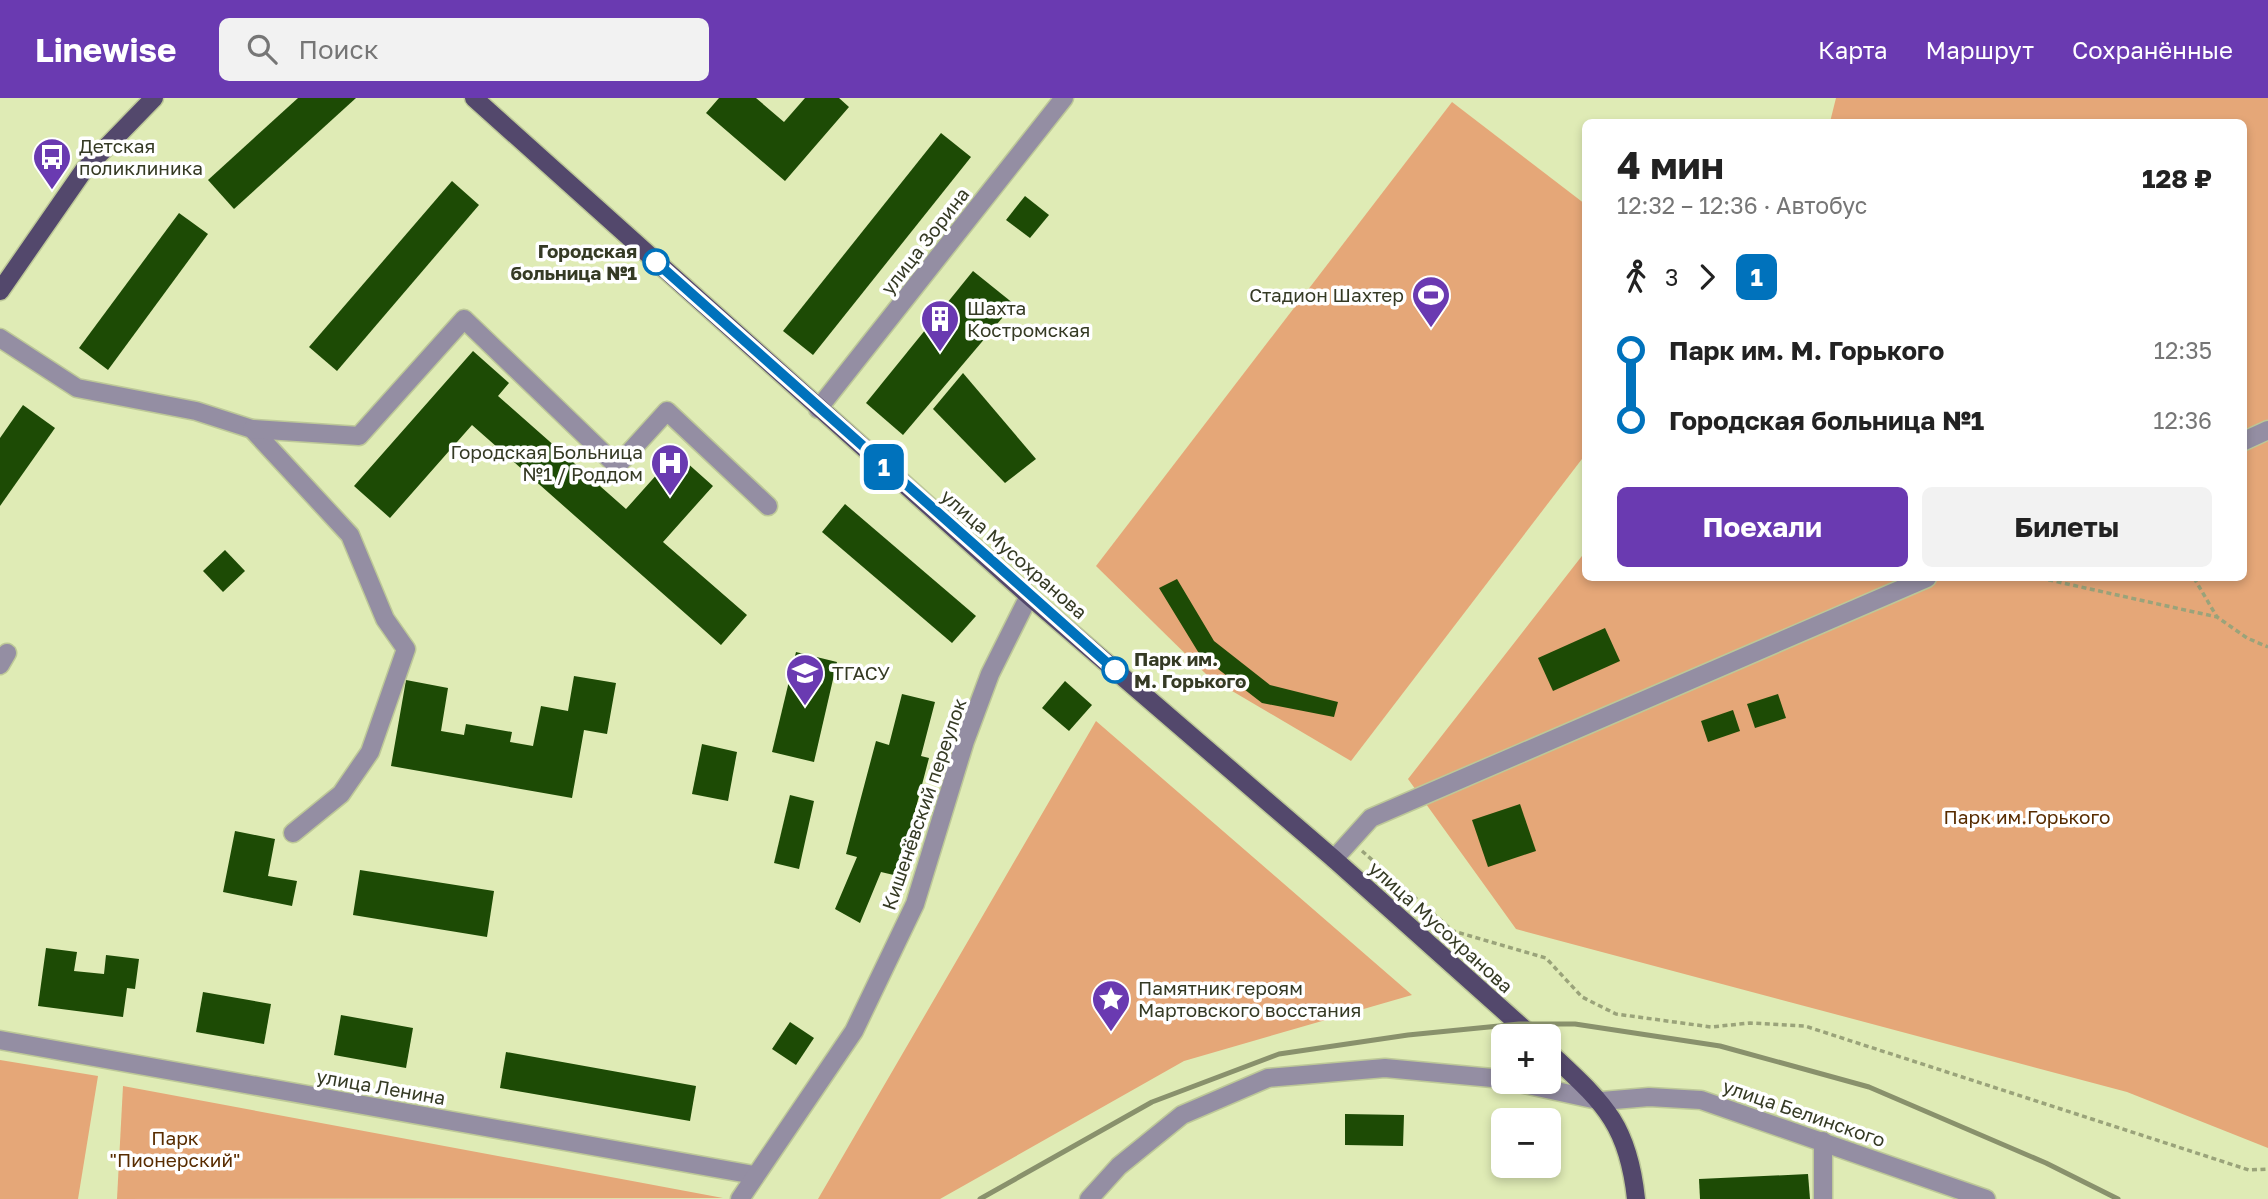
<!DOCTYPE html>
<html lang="ru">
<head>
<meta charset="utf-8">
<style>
  :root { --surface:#fff; --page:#f2f2f2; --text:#222; --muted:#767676; --accent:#6a3ab1 }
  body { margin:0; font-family:"Golos Text",sans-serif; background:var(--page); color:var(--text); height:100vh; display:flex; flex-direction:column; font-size:26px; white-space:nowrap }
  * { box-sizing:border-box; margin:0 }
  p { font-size:23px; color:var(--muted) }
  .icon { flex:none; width:38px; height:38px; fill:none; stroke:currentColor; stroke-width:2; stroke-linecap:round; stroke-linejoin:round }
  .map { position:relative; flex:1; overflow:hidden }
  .panel { position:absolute; left:1582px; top:21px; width:665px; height:462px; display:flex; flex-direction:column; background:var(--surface); border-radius:10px; box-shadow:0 4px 10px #0003 }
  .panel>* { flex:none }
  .badge { padding:0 14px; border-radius:10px; font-size:24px; line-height:46px }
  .fabs { position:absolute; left:1491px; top:926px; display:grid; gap:14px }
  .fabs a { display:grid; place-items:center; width:70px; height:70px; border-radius:10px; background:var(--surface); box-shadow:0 4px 10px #0003; font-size:35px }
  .map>.badge { position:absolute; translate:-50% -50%; box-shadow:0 0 0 4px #fff }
  .legs { display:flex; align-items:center; gap:10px; height:77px; padding:0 35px; font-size:23px }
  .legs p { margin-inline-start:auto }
  .overview { display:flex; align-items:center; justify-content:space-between; height:119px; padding:0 35px }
  h1 { font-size:38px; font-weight:700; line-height:52px }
  .action { display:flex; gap:14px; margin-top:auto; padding:14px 35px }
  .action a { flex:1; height:80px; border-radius:10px; background:var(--accent); color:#fff; font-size:28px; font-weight:700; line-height:80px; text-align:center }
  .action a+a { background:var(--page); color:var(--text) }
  ul { padding:0 35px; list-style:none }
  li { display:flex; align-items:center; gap:24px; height:70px; font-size:26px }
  li i { display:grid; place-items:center; width:10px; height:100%; margin:0 9px; background:currentColor }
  li i::after { content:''; width:18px; height:18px; margin:-9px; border:5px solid; border-radius:50%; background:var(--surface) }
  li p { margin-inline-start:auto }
  li:first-child i { background:linear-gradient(#0000 50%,currentColor 0) }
  li:last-child i { background:linear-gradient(currentColor 50%,#0000 0) }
  header { display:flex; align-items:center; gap:42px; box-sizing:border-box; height:98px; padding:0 35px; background:var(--accent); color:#fff }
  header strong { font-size:33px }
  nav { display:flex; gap:38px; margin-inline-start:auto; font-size:24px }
  .search { width:490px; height:63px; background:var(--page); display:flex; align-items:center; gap:18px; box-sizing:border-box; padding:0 24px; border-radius:10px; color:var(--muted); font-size:26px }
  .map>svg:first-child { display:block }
  .green { fill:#e5a778 }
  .building { fill:#1d4b05 }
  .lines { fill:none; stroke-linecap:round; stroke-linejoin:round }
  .minor-casing { stroke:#bdc898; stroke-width:21 }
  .major-casing { stroke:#bdc898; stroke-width:21 }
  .path { stroke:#9aa37a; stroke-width:3.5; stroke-dasharray:5 3.5; stroke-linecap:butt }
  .minor { stroke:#948ea3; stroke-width:18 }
  .major { stroke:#53486c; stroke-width:18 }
  .rail { stroke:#89916c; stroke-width:5 }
  .line-1-casing { stroke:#fff; stroke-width:16 }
  .line-1 { stroke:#0072bc; stroke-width:10 }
  .stop-1-dot { fill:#fff; stroke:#0072bc; stroke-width:3.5 }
  .labels { text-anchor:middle; stroke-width:7; stroke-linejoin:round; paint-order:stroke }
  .poi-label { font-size:19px; fill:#353a24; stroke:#fff; text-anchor:start }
  .street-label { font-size:19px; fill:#353a24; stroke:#fff }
  .stop-label { font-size:19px; font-weight:bold; fill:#353a24; stroke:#fff; text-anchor:end }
  .park-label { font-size:19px; fill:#582c00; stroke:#fff }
</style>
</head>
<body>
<header>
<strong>Linewise</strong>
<div class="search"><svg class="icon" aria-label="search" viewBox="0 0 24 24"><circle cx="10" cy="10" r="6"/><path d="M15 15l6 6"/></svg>Поиск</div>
<nav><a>Карта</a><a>Маршрут</a><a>Сохранённые</a></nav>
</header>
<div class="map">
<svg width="2268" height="1101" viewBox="0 0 2268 1101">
  <rect width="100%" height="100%" fill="#dfebb5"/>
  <g class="green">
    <polygon points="1836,0 2268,0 2268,1050 2127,994 1516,831 1408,681 1585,454 1586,480 2244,480 2244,24 1830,24"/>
    <polygon points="1452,4 1585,106 1585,357 1351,663 1210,580 1096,468"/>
    <polygon points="1096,623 1412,897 1184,963 940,1101 818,1101"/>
    <polygon points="0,962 98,978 78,1101 0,1101"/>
    <polygon points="123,988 723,1100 117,1101"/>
  </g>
  <g class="building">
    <polygon points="298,0 356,0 234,111 208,82"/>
    <polygon points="719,0 756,0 784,24 805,0 839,0 849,9 785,83 706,15"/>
    <polygon points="941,35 971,59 813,257 783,233"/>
    <polygon points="452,83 479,107 337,273 309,249"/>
    <polygon points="1025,98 1049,117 1030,140 1006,122"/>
    <polygon points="179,115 208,136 108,272 79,250"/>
    <polygon points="973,173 1014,206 903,337 866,305"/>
    <polygon points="473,253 509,285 498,298 626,411 676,355 713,388 663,444 747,517 721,547 472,327 390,420 354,388"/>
    <polygon points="963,275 1036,361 1005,385 933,311"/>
    <polygon points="23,307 55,330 0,408 0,340"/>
    <polygon points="845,406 976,518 952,545 822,434"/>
    <polygon points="225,452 245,473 223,494 203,473"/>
    <polygon points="1177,481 1214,543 1270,587 1338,604 1334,619 1262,605 1200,557 1159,490"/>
    <polygon points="1605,530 1620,563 1553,593 1538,560"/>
    <polygon points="796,554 837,564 814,664 772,654"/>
    <polygon points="574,578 616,585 607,636 584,632 572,700 391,668 406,582 448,590 441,633 464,637 466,626 512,634 510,644 533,648 541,608 568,613"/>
    <polygon points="1065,583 1092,607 1069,633 1042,610"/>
    <polygon points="902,596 935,604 921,658 929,660 898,778 881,774 860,825 835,811 857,759 846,756 876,643 889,647"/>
    <polygon points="1778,596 1786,620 1755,630 1747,606"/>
    <polygon points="1733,612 1740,633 1708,644 1701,623"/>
    <polygon points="702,646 737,654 728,703 692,696"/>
    <polygon points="790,697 814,703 799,771 774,765"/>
    <polygon points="1520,706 1536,753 1488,769 1472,722"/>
    <polygon points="235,733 275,741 268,778 297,783 292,808 223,794"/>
    <polygon points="360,772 494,793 487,839 353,817"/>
    <polygon points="46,850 77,854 74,873 104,876 106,857 139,861 135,891 127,890 123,919 38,908"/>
    <polygon points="203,894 271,906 264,946 196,934"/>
    <polygon points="341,917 413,930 406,970 334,957"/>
    <polygon points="790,924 814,940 796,967 772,951"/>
    <polygon points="506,954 696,988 690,1023 500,990"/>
    <polygon points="1345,1016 1404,1017 1403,1048 1345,1047"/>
    <polygon points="1808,1076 1810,1101 1700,1101 1699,1081"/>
  </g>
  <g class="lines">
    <defs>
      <g id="minor">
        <polyline points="0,240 77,290 196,313 252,331 350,437 385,521 406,551 370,654 341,696 293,735"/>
        <polyline points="818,311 1064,0"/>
        <polyline points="252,331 359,338 464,221 617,368 667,313 768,408"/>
        <polyline points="2244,343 2268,332"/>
        <polyline points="0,567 7,555"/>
        <polyline points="1334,761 1371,720 1927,480"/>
        <polyline points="0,942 754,1077"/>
        <polyline points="1515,984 1602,1003 1649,999 1701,1002 1986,1101"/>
        <polyline points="1823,1043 1823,1101"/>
        <polyline points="740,1101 854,933 915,806 965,643 990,576 1029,498"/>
        <polyline points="1089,1101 1119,1068 1182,1017 1268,980 1385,970 1503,981"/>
      </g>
      <g id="major">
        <polyline points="474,0 1029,498 1334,761 1532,938"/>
        <polyline points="0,193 84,72 154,0"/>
        <path d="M 1549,954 C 1602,1004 1628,1024 1636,1101"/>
      </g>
    </defs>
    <use href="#minor" class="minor-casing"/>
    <use href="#major" class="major-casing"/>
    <g class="path">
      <polyline points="2040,480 2217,519 2247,540 2268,549"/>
      <polyline points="2194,480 2217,519"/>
      <polyline points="1362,753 1453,833 1546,860 1582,899 1616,916 1711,929 1750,925 1805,928 2249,1072 2268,1071"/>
    </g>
    <use href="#minor" class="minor"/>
    <use href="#major" class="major"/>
    <polyline class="rail" points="980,1101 1152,1004 1279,956 1408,937 1519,926 1575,926 1720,948 1869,989 2046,1065 2118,1101"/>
  </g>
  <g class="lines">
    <defs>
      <polyline id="line-1" points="656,164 1115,572"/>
    </defs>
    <use href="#line-1" class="line-1-casing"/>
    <use href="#line-1" class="line-1"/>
  </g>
  <defs>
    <symbol id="bus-pin" viewBox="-11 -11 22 30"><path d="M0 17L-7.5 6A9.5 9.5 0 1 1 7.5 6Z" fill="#6a3ab1" stroke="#fff"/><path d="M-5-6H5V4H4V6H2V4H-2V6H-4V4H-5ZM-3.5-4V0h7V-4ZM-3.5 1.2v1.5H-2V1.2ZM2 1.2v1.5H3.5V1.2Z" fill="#fff"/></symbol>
    <symbol id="stadium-pin" viewBox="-11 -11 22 30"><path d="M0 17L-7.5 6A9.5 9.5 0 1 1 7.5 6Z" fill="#6a3ab1" stroke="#fff"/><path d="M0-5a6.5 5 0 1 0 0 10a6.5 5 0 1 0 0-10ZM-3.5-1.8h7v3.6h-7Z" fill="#fff"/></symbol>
    <symbol id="building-pin" viewBox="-11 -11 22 30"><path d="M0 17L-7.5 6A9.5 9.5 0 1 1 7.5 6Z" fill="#6a3ab1" stroke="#fff"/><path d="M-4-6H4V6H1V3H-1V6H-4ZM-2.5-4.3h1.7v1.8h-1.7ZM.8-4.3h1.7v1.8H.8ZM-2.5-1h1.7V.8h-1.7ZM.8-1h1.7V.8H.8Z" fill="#fff"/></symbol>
    <symbol id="hospital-pin" viewBox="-11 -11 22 30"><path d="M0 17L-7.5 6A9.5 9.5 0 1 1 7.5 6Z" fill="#6a3ab1" stroke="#fff"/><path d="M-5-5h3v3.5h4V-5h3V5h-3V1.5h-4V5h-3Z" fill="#fff"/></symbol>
    <symbol id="university-pin" viewBox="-11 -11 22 30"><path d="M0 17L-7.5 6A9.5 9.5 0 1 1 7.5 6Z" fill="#6a3ab1" stroke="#fff"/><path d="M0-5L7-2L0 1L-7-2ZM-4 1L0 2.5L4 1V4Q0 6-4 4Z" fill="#fff"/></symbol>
    <symbol id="sight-pin" viewBox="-11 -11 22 30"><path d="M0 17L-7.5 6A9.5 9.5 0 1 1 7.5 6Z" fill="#6a3ab1" stroke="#fff"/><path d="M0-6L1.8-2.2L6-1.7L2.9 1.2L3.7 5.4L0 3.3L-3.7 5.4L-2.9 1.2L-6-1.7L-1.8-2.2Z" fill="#fff"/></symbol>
  </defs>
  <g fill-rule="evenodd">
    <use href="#bus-pin" x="30" y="37" width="44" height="60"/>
    <use href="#stadium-pin" x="1409" y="175" width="44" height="60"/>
    <use href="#building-pin" x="918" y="199" width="44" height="60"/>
    <use href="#hospital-pin" x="648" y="343" width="44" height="60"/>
    <use href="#university-pin" x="783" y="553" width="44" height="60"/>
    <use href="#sight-pin" x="1089" y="879" width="44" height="60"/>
  </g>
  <g class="stop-1-dot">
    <circle cx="656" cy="164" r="12"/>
    <circle cx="1115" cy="572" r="12"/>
  </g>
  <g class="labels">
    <g class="poi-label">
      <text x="79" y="55">Детская<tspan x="79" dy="22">поликлиника</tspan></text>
      <text x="1404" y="204" text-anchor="end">Стадион Шахтер</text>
      <text x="967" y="217">Шахта<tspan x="967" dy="22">Костромская</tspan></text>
      <text x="643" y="361" text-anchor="end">Городская Больница<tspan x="643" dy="22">№1 / Роддом</tspan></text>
      <text x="832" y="582">ТГАСУ</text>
      <text x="1138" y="897">Памятник героям<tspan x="1138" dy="22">Мартовского восстания</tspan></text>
    </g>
    <g class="street-label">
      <text transform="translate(925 143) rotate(-52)" y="7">улица Зорина</text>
      <text transform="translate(1014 456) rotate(41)" y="7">улица Мусохранова</text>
      <text transform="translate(924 706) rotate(-71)" y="7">Кишенёвский переулок</text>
      <text transform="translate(1441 829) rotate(42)" y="7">улица Мусохранова</text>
      <text transform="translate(381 989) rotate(10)" y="7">улица Ленина</text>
      <text transform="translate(1804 1015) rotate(19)" y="7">улица Белинского</text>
    </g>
    <g class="stop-label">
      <text x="637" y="160">Городская<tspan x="637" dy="22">больница №1</tspan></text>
      <text x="1134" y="568" text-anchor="start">Парк им.<tspan x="1134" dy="22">М. Горького</tspan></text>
    </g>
    <g class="park-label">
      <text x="2027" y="726">Парк им.Горького</text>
      <text x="175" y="1047">Парк<tspan x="175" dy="22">"Пионерский"</tspan></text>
    </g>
  </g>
</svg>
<div class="fabs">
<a>+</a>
<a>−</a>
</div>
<b class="badge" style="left:884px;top:369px;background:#0072bc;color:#fff">1</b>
<section class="panel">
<div class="overview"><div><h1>4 мин</h1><p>12:32 – 12:36 · Автобус</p></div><b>128 ₽</b></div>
<div class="legs"><svg class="icon" aria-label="walk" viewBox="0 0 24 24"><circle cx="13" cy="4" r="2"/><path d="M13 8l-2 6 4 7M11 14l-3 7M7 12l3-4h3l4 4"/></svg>3<svg class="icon" aria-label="forward" viewBox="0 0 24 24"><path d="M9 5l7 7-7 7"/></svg><b class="badge" style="background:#0072bc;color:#fff">1</b></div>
<ul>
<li><i style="color:#0072bc"></i><b>Парк им. М. Горького</b><p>12:35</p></li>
<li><i style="color:#0072bc"></i><b>Городская больница №1</b><p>12:36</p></li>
</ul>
<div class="action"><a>Поехали</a><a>Билеты</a></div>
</section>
</div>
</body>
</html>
